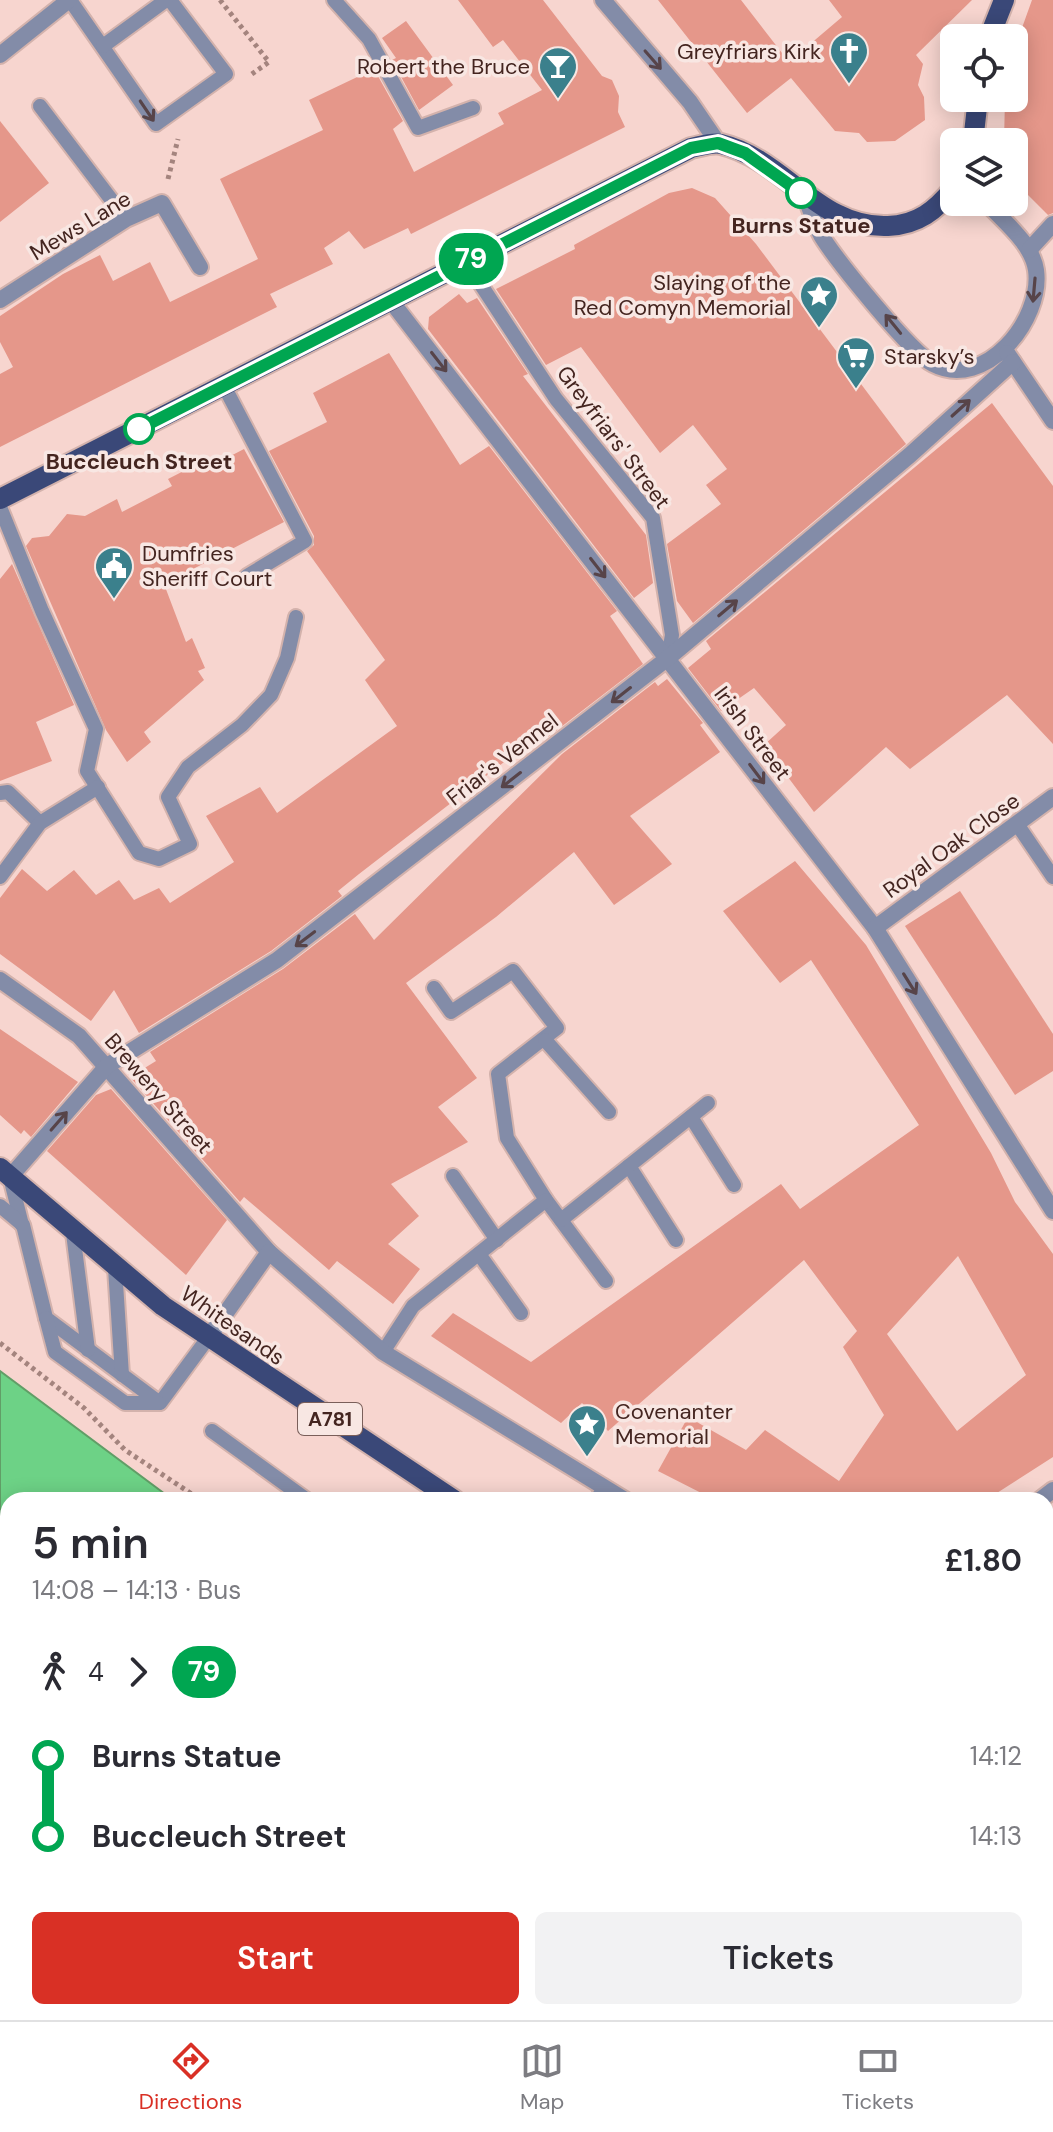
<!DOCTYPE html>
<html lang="en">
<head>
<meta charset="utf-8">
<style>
  :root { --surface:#fff; --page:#f2f2f3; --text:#2b2b33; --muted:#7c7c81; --line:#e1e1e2; --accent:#d93025 }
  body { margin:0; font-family:"DM Sans",sans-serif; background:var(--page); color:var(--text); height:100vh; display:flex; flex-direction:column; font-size:30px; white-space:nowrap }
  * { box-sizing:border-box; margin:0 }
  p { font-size:26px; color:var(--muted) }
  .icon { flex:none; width:44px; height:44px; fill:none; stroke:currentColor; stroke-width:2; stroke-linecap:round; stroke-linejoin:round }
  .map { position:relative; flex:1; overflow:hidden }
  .details { position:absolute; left:0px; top:1492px; width:1054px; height:528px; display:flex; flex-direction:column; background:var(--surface); border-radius:24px 24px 0 0; box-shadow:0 4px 20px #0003 }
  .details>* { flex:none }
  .badge { padding:0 16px; border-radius:26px; font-size:28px; line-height:52px }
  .buttons { position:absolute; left:940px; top:24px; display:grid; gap:16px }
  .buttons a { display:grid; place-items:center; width:88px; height:88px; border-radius:12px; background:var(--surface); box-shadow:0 4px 20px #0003; font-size:40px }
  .map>.badge { position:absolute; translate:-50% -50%; box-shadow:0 0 0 4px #fff }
  .legs { display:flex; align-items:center; gap:12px; height:88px; padding:0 32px; font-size:26px }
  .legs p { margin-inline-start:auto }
  .head { display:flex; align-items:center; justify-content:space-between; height:136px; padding:0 32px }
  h1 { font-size:44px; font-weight:600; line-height:60px }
  .cta { display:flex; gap:16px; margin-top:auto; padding:16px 32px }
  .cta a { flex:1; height:92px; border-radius:12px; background:var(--accent); color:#fff; font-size:32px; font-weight:600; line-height:92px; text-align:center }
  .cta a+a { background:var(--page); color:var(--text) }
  ul { padding:0 32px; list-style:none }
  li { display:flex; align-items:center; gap:28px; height:80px; font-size:30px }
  li i { display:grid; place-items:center; width:12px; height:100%; margin:0 10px; background:currentColor }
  li i::after { content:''; width:20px; height:20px; margin:-10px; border:6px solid; border-radius:50%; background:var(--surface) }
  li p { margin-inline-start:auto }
  li:first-child i { background:linear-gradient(#0000 50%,currentColor 0) }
  li:last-child i { background:linear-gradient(currentColor 50%,#0000 0) }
  .dock { display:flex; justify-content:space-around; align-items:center; height:112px; border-top:2px solid var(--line); background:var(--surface); font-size:22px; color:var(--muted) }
  .dock a { display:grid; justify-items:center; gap:4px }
  .dock .active { color:var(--accent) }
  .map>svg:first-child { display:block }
  .green { fill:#d9b95d }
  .water { fill:#6dd286; stroke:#619e67; stroke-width:2 }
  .building { fill:#e5978a; fill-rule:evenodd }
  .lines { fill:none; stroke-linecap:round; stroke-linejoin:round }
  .lane-casing { stroke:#d3b2ac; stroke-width:18 }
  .street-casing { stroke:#d3b2ac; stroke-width:20 }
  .primary-casing { stroke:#d3b2ac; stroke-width:24 }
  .path { stroke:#a4847e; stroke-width:5; stroke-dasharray:4 4; stroke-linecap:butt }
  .lane { stroke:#838ca8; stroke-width:14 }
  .street { stroke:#838ca8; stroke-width:16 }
  .primary { stroke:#3a4878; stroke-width:20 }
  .oneway { stroke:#574449 }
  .line-1-casing { stroke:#fff; stroke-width:18 }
  .line-1 { stroke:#00a651; stroke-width:12 }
  .stop-1-dot { fill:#fff; stroke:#00a651; stroke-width:4 }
  .labels { text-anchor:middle; stroke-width:7; stroke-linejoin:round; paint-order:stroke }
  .shield { fill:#f8e7e3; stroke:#7a5f5a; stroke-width:2 }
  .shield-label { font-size:20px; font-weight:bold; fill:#442520 }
  .poi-label { font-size:22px; fill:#442520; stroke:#f8e7e3; text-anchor:end }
  .street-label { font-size:22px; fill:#442520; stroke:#f8e7e3 }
  .stop-label { font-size:22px; font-weight:bold; fill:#442520; stroke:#f8e7e3 }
</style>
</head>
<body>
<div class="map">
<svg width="1053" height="2020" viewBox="0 0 1053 2020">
  <rect width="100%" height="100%" fill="#f7d5cf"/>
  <g class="green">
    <polygon points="130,2012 226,2012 236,2020 137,2020"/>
    <polygon points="462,2012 576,2012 581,2020 474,2020"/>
  </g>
  <g class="water">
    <polygon points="0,1371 173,1500 8,1500 8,1913 0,1907"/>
    <polygon points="226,2012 442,2012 458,2020 236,2020"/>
    <polygon points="613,2012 810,2012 819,2020 621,2020"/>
  </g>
  <g class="building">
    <polygon points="458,0 543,0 602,76 612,80 619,96 618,112 625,127 411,234 408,228 364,249 349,231 324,248 333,264 270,294 277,307 0,447 0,374 13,367 0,342 0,316 63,274 100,255 113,281 150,262 170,302 258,259 220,179 323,130 309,100 374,69 403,121 393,129 414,172 504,124 498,113 542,90 503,40 493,47"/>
    <polygon points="658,0 741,0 789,62 842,17 829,0 972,0 916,55 923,64 918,85 924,97 925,120 895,141 867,142 859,133 835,131 791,78 747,113"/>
    <polygon points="1032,0 1053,0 1053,213 1048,215 1022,189 1014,171 1014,142 1004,142 1005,98 1014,98 1014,50"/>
    <polygon points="406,21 453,85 419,110 392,60 396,58 382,38"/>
    <polygon points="0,121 49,183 0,222"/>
    <polygon points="692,188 715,198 756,244 906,444 693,623 677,601 667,544 721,504 706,485 727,469 693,425 660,453 581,347 546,365 496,289 575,249 574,245 669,193"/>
    <polygon points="459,294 467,303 477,298 528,374 523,376 646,535 653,583 634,598 428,329 429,317"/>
    <polygon points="389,353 460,465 489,446 617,611 610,616 643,664 548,737 543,732 359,874 338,891 342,896 271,951 139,1033 114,990 91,1021 0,954 0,898 22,869 47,891 74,870 96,895 119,880 134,900 159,888 170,903 234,862 206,816 260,787 277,813 397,726 365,680 385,660 307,551 314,545 314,536 269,451 327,422 313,393"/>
    <polygon points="992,403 1053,486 1053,744 1007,695 910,769 886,747 814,812 764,745 786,725 754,688 721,711 688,668 711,649 706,641"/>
    <polygon points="244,449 284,522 164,584 186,642 192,638 205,668 198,671 204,680 144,732 151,742 127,762 106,730 26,546 32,538 49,536 67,514 85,516 117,499 122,512 172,486 168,479 213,456 217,463"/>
    <polygon points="12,564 74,705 36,722 52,761 0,781 0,579"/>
    <polygon points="667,679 703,723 700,725 720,752 630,816 672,864 614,905 574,852 496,917 406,983 477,1078 438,1107 468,1142 391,1184 419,1216 388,1244 420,1269 393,1304 337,1261 329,1270 244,1197 240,1202 130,1077 156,1061 150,1052 283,969 355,914 374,940 562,754 655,682 658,686"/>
    <path d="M 795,861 L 866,945 L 991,1153 L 1015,1202 L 1053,1254 L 1053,1457 L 986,1500 L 715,1500 L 658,1471 L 688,1417 L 746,1450 L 765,1430 L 839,1481 L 884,1415 L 843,1347 L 857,1331 L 804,1260 L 608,1431 L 582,1403 L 561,1423 L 431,1336 L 453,1313 L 531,1362 L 781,1184 L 800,1209 L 919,1125 L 811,960 L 780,983 L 723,911 ZM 958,1256 L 1026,1375 L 957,1431 L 887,1334 Z"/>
    <polygon points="960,891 1053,1034 1053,1071 1015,1095 905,926"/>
    <polygon points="0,1029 78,1082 31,1137 24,1130 21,1134 0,1115"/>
    <polygon points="111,1089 227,1220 186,1275 47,1151 96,1095"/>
  </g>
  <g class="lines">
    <defs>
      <g id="lane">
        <polyline points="70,0 156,124 226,74 170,0"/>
        <polyline points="334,0 369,39 418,128 473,108"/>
        <polyline points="103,46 166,0"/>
        <polyline points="40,106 126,219"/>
        <polyline points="466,262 556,399 653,518 672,635 668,658"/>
        <polyline points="224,386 305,541 247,576"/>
        <polyline points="0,507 42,611 96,729 87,771 139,853 159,859 190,844 168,797 188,767 242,725 271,695 287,658 296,617"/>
        <polyline points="0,793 8,792 40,823"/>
        <polyline points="1017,824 1053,877"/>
        <polyline points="0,877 40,823 98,787"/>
        <polyline points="434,988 451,1012 513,971 557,1028 498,1074 507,1138 546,1200 606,1281"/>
        <polyline points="545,1040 609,1112"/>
        <polyline points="691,1117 734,1185"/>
        <polyline points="629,1166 676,1240"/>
        <polyline points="453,1176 497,1240"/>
        <polyline points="10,1177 22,1225"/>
        <polyline points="0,1206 23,1225 46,1318 160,1403 208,1338"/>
        <polyline points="561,1220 708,1103"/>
        <polyline points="73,1233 88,1350"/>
        <polyline points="479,1254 521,1313"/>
        <polyline points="115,1268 122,1375"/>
        <polyline points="46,1318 55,1352 125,1403 159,1403"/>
        <polyline points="383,1352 413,1306 546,1200"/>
        <polyline points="212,1431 307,1500"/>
        <polyline points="596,1500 605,1488"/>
        <polyline points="1046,1774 1053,1770"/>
        <polyline points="926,2012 935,2020"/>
      </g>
      <g id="street">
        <polyline points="603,0 690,102 718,143"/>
        <polyline points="0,55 69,0"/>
        <path d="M 804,195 C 811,209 815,227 824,240 C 840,264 910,352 933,364 C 985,391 1043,320 1036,270 C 1032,243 1003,221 986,202"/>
        <polyline points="1029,250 1053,224"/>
        <polyline points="0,300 126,219 162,203 200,267"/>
        <polyline points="391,301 875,928 1053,1211"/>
        <polyline points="1007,353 1053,421"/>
        <polyline points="875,928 1053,797"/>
        <polyline points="0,980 79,1036 269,1252"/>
        <polyline points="10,1177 107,1066 277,960 668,658 910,455 1013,362"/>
        <polyline points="208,1338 269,1252 383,1352 625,1500"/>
        <polyline points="1040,1500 1053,1490"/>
        <polyline points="0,1939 8,1944"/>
        <polyline points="101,2012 108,2020"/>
      </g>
      <g id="primary">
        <polyline points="989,38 1004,0"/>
        <polyline points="973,142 978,98"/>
        <path d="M 0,499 L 691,148 C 701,146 712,142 721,144 C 784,159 819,229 888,226 C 918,225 936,210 954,188"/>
        <polyline points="0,1168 163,1306 454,1500"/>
        <polyline points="1017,2012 1022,2020"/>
      </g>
    </defs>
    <use href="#lane" class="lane-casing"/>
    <use href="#street" class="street-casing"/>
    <use href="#primary" class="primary-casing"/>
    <g class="path">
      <polyline points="220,0 269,62 249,76"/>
      <polyline points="168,179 178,139"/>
      <polyline points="0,1343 84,1408 125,1450 201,1500"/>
      <polyline points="0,2009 8,2009"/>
      <polyline points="195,2012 206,2020"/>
      <polyline points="829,2012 838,2020"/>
    </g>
    <use href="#lane" class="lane"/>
    <use href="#street" class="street"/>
    <use href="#primary" class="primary"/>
  </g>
  <defs><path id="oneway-shaft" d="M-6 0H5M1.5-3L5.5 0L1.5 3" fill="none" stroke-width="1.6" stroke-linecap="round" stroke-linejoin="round" transform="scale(2)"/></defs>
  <g class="oneway">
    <use href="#oneway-shaft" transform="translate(653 60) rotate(49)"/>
    <use href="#oneway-shaft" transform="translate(147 111) rotate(56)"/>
    <use href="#oneway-shaft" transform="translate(1034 290) rotate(95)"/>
    <use href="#oneway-shaft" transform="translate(893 324) rotate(-129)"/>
    <use href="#oneway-shaft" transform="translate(439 362) rotate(52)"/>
    <use href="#oneway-shaft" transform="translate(961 408) rotate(-42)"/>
    <use href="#oneway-shaft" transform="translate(598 568) rotate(52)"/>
    <use href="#oneway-shaft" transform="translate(728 608) rotate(-40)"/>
    <use href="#oneway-shaft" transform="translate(621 695) rotate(142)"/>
    <use href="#oneway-shaft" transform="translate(757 774) rotate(53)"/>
    <use href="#oneway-shaft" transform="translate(511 780) rotate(142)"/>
    <use href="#oneway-shaft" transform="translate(305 939) rotate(143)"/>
    <use href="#oneway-shaft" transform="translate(910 984) rotate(58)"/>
    <use href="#oneway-shaft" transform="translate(59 1121) rotate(-49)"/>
  </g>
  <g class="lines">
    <defs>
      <polyline id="line-1" points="139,429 691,148 718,143 745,153 801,193"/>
    </defs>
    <use href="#line-1" class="line-1-casing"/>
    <use href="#line-1" class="line-1"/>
  </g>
  <defs>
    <symbol id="church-pin" viewBox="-11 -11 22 30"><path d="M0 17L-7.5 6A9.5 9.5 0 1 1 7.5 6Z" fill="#3b808c" stroke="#f8e7e3"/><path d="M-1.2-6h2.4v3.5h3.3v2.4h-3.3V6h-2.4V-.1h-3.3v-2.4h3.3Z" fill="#fff"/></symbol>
    <symbol id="bar-pin" viewBox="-11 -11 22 30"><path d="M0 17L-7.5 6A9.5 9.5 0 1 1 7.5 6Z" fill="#3b808c" stroke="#f8e7e3"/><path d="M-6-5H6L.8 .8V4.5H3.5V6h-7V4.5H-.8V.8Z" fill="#fff"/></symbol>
    <symbol id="sight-pin" viewBox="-11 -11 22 30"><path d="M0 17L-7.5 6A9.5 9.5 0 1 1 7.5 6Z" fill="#3b808c" stroke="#f8e7e3"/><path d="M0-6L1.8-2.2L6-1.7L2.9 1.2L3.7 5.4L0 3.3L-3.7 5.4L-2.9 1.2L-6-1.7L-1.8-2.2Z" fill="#fff"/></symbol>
    <symbol id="supermarket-pin" viewBox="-11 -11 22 30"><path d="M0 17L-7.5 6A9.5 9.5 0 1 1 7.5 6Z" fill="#3b808c" stroke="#f8e7e3"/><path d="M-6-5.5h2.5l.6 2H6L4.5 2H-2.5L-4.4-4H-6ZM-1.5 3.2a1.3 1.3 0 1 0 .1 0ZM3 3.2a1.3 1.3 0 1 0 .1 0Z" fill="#fff"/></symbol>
    <symbol id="civic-pin" viewBox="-11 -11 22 30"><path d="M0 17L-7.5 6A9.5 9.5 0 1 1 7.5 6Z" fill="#3b808c" stroke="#f8e7e3"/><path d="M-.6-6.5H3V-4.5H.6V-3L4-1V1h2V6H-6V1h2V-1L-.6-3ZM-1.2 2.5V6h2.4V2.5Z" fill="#fff"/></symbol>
  </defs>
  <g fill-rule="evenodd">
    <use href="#church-pin" x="827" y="29" width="44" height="60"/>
    <use href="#bar-pin" x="536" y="44" width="44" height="60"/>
    <use href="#sight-pin" x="797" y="273" width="44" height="60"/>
    <use href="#supermarket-pin" x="834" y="334" width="44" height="60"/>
    <use href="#civic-pin" x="92" y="544" width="44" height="60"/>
    <use href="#sight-pin" x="565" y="1402" width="44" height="60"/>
  </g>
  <g class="stop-1-dot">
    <circle cx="801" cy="193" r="14"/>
    <circle cx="139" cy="429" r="14"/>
  </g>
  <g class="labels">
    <rect class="shield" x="298" y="1403" width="64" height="32" rx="6"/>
    <g class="shield-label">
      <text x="330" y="1426">A781</text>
    </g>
    <g class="poi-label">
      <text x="821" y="59">Greyfriars Kirk</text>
      <text x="530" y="74">Robert the Bruce</text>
      <text x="791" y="290">Slaying of the<tspan x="791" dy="25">Red Comyn Memorial</tspan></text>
      <text x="884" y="364" text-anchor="start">Starsky’s</text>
      <text x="142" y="561" text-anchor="start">Dumfries<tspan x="142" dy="25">Sheriff Court</tspan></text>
      <text x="615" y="1419" text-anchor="start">Covenanter<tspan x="615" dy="25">Memorial</tspan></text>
    </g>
    <g class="street-label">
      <text transform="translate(80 225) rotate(-31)" y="8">Mews Lane</text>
      <text transform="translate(614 437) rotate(53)" y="8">Greyfriars' Street</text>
      <text transform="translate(753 733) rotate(53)" y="8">Irish Street</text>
      <text transform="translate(502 759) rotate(-38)" y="8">Friar's Vennel</text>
      <text transform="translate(951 845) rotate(-36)" y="8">Royal Oak Close</text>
      <text transform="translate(159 1093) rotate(49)" y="8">Brewery Street</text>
      <text transform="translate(233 1325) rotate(35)" y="8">Whitesands</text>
    </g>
    <g class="stop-label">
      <text x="801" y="233">Burns Statue</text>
      <text x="139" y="469">Buccleuch Street</text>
    </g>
  </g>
</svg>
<div class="buttons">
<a><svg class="icon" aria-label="locate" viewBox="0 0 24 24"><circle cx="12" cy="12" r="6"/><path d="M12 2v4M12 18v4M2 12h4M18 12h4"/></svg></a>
<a><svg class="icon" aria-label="layers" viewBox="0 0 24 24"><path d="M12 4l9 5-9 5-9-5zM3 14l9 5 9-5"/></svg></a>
</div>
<b class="badge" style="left:471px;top:259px;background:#00a651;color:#fff">79</b>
<section class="details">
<div class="head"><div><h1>5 min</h1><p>14:08 – 14:13 · Bus</p></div><b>£1.80</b></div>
<div class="legs"><svg class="icon" aria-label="walk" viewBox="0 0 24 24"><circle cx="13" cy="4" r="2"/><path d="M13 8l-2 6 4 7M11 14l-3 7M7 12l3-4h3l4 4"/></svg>4<svg class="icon" aria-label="forward" viewBox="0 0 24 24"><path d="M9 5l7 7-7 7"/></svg><b class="badge" style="background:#00a651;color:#fff">79</b></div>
<ul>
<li><i style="color:#00a651"></i><b>Burns Statue</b><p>14:12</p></li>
<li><i style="color:#00a651"></i><b>Buccleuch Street</b><p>14:13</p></li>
</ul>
<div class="cta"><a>Start</a><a>Tickets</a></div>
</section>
</div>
<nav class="dock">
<a class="active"><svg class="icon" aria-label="directions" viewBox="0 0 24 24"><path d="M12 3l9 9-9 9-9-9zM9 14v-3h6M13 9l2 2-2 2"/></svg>Directions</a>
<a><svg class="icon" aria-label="map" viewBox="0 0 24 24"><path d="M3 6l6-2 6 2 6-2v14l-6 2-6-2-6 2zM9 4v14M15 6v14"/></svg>Map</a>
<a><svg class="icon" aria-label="tickets" viewBox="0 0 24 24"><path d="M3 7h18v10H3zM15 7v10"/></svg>Tickets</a>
</nav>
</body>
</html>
